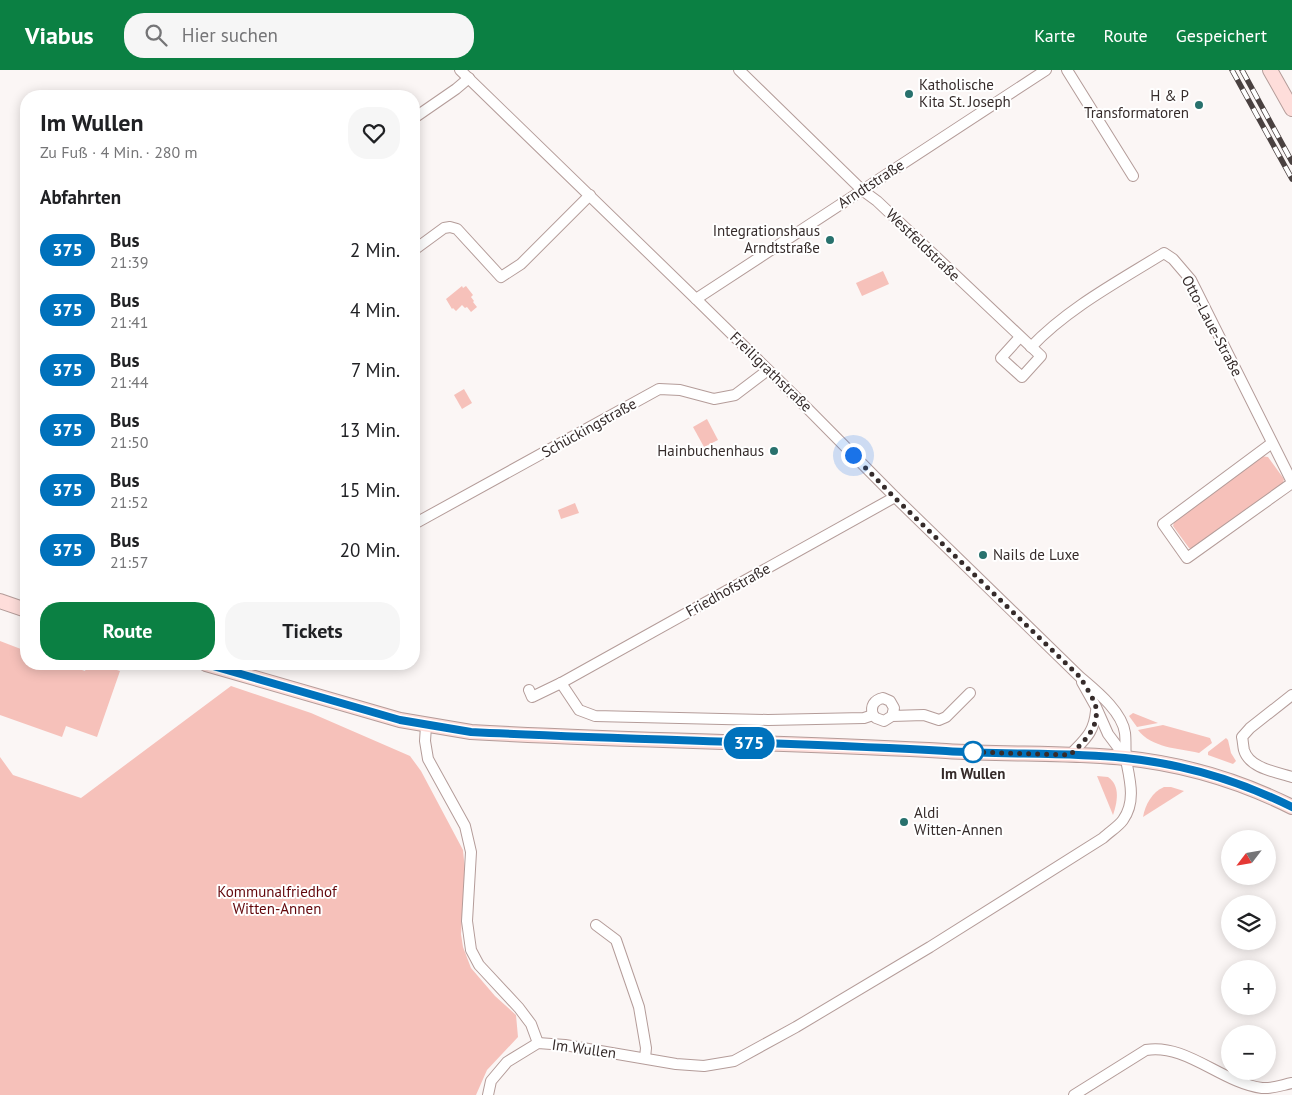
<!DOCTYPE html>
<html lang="de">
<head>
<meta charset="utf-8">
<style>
  :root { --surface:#fff; --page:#f6f6f6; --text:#202124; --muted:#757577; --accent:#0b8043 }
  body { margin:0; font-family:"PT Sans",sans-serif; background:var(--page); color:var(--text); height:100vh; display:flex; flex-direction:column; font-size:19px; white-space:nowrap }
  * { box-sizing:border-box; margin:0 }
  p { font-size:16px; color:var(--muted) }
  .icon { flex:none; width:28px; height:28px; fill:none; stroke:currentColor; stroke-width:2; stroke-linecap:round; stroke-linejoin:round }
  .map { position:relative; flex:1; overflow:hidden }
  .drawer { position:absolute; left:20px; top:20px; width:400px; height:580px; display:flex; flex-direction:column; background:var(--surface); border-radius:20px; box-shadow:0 2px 12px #0003 }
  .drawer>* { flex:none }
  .badge { padding:0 10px; border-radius:16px; font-size:18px; line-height:32px }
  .needle { width:32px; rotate:239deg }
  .tools { position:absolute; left:1221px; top:760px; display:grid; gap:10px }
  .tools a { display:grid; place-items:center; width:55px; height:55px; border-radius:50%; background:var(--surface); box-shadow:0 2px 12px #0003; font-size:25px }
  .you { position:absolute; width:25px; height:25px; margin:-12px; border:4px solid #fff; border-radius:50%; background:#1a73e8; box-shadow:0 0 0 8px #1a73e833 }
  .map>.badge { position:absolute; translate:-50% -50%; box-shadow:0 0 0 2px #fff }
  h2 { padding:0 20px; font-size:19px; line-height:45px }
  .round { display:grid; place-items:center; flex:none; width:52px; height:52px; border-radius:20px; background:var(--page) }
  .overview { display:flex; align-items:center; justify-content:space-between; height:85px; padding:0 20px }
  h1 { font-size:24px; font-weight:700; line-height:38px }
  .primary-button { display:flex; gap:10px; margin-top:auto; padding:10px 20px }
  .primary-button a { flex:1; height:58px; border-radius:20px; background:var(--accent); color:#fff; font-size:20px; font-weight:700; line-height:58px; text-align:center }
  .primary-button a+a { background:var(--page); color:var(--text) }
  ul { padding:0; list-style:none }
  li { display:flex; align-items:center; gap:15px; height:60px; padding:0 20px }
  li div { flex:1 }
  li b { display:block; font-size:19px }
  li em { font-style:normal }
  li .badge { min-width:55px; font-weight:700; text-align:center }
  header { display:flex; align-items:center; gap:30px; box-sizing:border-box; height:70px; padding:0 25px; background:var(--accent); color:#fff }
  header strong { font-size:24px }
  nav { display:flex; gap:28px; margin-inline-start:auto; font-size:18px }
  .search { width:350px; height:45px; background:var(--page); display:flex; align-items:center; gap:12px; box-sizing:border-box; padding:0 18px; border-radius:20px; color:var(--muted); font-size:19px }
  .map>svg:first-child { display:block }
  .green { fill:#f6c1ba }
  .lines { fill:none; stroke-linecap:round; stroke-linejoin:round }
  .street-casing { stroke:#b49c99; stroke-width:12 }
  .secondary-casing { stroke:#b49c99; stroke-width:16 }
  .street { stroke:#fff; stroke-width:10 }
  .secondary { stroke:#feddda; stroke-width:14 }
  .rail-casing { stroke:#4a4140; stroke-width:5.5 }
  .rail { stroke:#fff; stroke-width:4; stroke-dasharray:11; stroke-linecap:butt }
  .line-casing { stroke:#fff; stroke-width:11 }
  .line { stroke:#0072bc; stroke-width:8 }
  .walk { stroke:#362c2b; stroke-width:5; stroke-dasharray:0 9 }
  .poi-dot { fill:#28716d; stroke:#fff; stroke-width:2 }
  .stop-dot { fill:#fff; stroke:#0072bc; stroke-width:2.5 }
  .labels { text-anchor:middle; stroke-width:4; stroke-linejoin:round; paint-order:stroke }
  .poi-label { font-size:15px; fill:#362c2b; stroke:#fff; text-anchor:start }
  .street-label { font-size:15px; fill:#362c2b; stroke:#fff }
  .stop-label { font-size:15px; font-weight:bold; fill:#362c2b; stroke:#fff }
  .park-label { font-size:15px; fill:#63070b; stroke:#fff }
</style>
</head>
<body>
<header>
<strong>Viabus</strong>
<div class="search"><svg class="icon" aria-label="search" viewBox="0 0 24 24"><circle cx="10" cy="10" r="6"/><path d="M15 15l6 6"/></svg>Hier suchen</div>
<nav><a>Karte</a><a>Route</a><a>Gespeichert</a></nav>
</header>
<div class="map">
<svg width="1292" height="1025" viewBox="0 0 1292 1025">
  <rect width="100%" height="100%" fill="#fbf6f5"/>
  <g class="green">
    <polygon points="883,201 889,214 862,226 856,213"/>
    <polygon points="462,216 463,218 466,216 473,225 471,227 474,231 473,232 477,237 471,242 467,237 465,238 462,235 456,241 453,238 452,239 446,229"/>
    <polygon points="464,319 472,333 462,339 454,325"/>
    <polygon points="707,349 718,370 704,377 693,357"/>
    <polygon points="1261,386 1268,387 1284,409 1282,417 1196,479 1189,478 1173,456 1175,449"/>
    <polygon points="575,433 579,443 561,449 558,440"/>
    <polygon points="0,571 26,581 26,594 64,594 85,601 88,594 99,594 120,601 97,667 66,656 62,667 0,645"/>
    <polygon points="231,616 311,643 410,686 421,701 463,780 465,800 461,864 463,877 471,898 495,926 516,945 518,967 487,1000 476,1025 0,1025 0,687 13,705 81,728"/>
    <polygon points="1133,643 1158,653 1137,657 1129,646"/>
    <path d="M 1163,655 L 1210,668 L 1212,673 L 1199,683 C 1177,678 1152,678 1138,660 Z"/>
    <polygon points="1226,668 1228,670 1231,683 1236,691 1233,694 1208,685 1208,682"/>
    <path d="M 1097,706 L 1108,707 C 1121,716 1117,733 1113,745 Z"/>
    <path d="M 1164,717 L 1171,717 L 1184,721 L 1143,747 C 1145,735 1152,722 1164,717 Z"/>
  </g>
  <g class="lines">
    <defs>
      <g id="street">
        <path d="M 460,0 L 696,229 L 806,337 L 895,427 L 1080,607 C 1095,620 1122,641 1125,663 C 1126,672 1125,681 1126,690 C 1130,710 1136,732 1123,750 C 1118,757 1109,762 1103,768 L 930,877 L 796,957 L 734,991 L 704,996 L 676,994 L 565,975 L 538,973 L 507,992 L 491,1011 L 488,1025"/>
        <polyline points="739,0 862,120 877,131 1041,286 1022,307 1001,288 1020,267"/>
        <polyline points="1067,0 1133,106"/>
        <polyline points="414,48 456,19 469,8"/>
        <polyline points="414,180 444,158 450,157 457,159 501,207 521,194 590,125"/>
        <polyline points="696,229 1046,0"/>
        <path d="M 1031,277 C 1068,238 1119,211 1164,183 L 1173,189 L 1191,210 L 1292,412"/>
        <polyline points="1272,373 1163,454 1187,488 1292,413"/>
        <polyline points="414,454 659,319 680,320 714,329 735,325 768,300"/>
        <polyline points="1082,612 1096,637 1108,664 1126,688"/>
        <polyline points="561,613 579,640 595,646 768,650 864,648 873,645"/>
        <polyline points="529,620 532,627 561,613 895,427"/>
        <path d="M 1292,625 L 1250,658 L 1242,667 C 1243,671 1243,676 1244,680 C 1249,698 1276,702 1292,707"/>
        <path d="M 892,646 L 894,638 L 890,631 L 883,628 C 874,630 870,636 873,645 L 876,648 L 884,651 L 892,646 L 924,645 L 939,650 L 946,647 L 970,623"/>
        <polyline points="426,656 425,671 428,689 465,756 471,782 467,851 471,880 479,895 519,938 531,954 538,973"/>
        <path d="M 1070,685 C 1085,669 1094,663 1096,641"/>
        <polyline points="596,855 616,870 639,937 646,978 645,988"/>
        <path d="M 1074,1025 L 1146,980 C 1186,973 1222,1013 1262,1018 C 1272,1019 1282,1015 1292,1013"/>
      </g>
      <g id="secondary">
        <polyline points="1270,0 1292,39"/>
        <polyline points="0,531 26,540"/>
        <path d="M 206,594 L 400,650 L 471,662 C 629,671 788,672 946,681 C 1005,685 1065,682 1125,688 C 1183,694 1240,711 1292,737"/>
      </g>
    </defs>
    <use href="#street" class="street-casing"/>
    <use href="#secondary" class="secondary-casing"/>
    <use href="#street" class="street"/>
    <use href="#secondary" class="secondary"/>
    <defs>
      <g id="rail">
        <polyline points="1232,0 1292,109"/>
        <polyline points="1242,0 1292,92"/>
      </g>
    </defs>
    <use href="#rail" class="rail-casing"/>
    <use href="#rail" class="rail"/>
  </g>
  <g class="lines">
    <defs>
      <path id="line" d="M 206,594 L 400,650 L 471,662 C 629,670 788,672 946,681 C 1005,685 1065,682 1125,688 C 1183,694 1240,711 1292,737"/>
    </defs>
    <use href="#line" class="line-casing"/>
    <use href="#line" class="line"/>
    <path class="walk" d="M 853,385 L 895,428 L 1080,607 C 1084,614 1095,630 1096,638 C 1099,659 1083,672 1070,685 L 973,682"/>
  </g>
  <g class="poi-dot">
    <circle cx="909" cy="24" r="5"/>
    <circle cx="1199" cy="35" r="5"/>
    <circle cx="830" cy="170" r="5"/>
    <circle cx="774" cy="381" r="5"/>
    <circle cx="983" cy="485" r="5"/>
    <circle cx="904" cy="752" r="5"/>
  </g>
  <circle class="stop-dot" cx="973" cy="682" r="10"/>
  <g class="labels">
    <g class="poi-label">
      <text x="919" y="20">Katholische<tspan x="919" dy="17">Kita St. Joseph</tspan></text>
      <text x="1189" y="31" text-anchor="end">H &amp; P<tspan x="1189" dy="17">Transformatoren</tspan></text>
      <text x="820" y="166" text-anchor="end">Integrationshaus<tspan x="820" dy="17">Arndtstraße</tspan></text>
      <text x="764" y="386" text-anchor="end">Hainbuchenhaus</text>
      <text x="993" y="490">Nails de Luxe</text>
      <text x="914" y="748">Aldi<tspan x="914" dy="17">Witten-Annen</tspan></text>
    </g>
    <g class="street-label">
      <text transform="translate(871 114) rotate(-33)" y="5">Arndtstraße</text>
      <text transform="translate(923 175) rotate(44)" y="5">Westfeldstraße</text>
      <text transform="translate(1212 256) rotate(62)" y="5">Otto-Laue-Straße</text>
      <text transform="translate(771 302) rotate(44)" y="5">Freiligrathstraße</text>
      <text transform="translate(589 358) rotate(-29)" y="5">Schückingstraße</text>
      <text transform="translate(728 520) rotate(-29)" y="5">Friedhofstraße</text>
      <text transform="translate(584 979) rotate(8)" y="5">Im Wullen</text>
    </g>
    <g class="stop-label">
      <text x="973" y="709">Im Wullen</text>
    </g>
    <g class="park-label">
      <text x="277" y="827">Kommunalfriedhof<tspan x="277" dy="17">Witten-Annen</tspan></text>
    </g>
  </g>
</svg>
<div class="tools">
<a><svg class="needle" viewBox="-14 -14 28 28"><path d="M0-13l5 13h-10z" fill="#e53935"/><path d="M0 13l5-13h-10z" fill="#757577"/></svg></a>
<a><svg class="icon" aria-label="layers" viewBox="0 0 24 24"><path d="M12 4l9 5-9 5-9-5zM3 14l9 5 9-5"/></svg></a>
<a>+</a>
<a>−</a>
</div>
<div class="you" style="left:853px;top:385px"></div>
<b class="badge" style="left:749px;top:673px;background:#0072bc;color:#fff">375</b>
<section class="drawer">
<div class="overview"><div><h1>Im Wullen</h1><p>Zu Fuß · 4 Min. · 280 m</p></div><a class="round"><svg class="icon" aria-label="heart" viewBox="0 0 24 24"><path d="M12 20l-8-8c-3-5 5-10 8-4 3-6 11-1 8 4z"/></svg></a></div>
<h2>Abfahrten</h2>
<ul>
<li><span class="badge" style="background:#0072bc;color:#fff">375</span><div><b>Bus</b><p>21:39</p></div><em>2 Min.</em></li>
<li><span class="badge" style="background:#0072bc;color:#fff">375</span><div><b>Bus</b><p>21:41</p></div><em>4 Min.</em></li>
<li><span class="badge" style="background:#0072bc;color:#fff">375</span><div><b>Bus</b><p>21:44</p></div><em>7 Min.</em></li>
<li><span class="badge" style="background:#0072bc;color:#fff">375</span><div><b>Bus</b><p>21:50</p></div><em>13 Min.</em></li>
<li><span class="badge" style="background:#0072bc;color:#fff">375</span><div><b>Bus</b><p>21:52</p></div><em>15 Min.</em></li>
<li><span class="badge" style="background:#0072bc;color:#fff">375</span><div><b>Bus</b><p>21:57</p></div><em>20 Min.</em></li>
</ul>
<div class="primary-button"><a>Route</a><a>Tickets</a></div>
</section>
</div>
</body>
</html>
